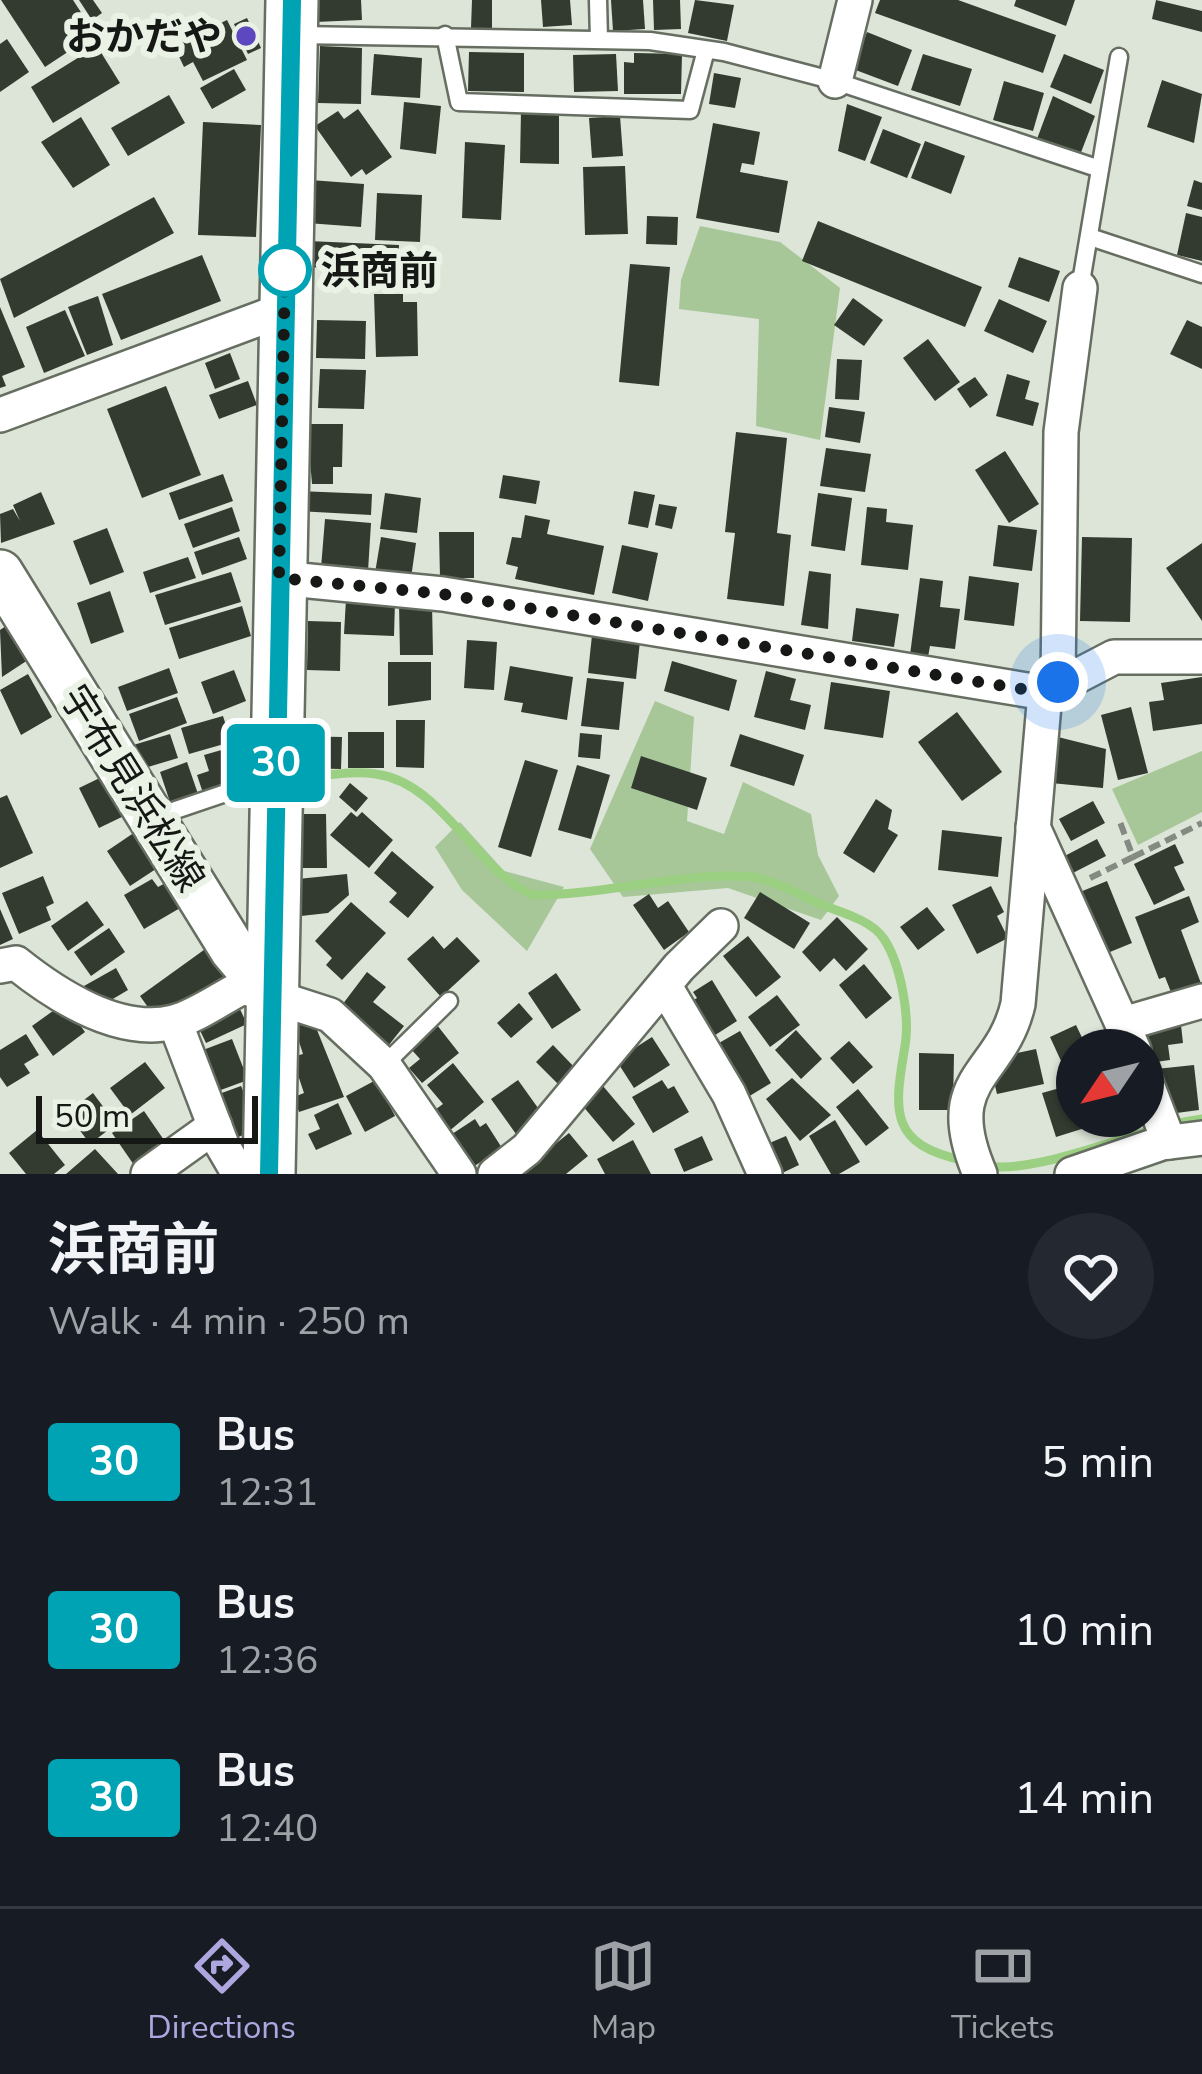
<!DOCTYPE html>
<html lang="en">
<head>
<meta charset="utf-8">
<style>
  :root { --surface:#171b24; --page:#242831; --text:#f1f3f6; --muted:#9ea1a6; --line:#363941; --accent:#aea6de }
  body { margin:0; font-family:"Nunito Sans","Noto Sans JP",sans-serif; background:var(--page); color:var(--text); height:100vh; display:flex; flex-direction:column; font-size:45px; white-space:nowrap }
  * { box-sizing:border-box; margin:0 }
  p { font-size:39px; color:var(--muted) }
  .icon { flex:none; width:66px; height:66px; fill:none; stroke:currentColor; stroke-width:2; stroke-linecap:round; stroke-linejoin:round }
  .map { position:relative; height:1174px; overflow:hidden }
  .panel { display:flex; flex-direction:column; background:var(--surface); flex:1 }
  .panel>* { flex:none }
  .badge { padding:0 24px; border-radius:9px; font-size:42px; line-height:78px }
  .needle { width:78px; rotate:235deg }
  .tools { position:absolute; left:1056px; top:1029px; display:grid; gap:24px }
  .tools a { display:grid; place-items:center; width:108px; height:108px; border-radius:50%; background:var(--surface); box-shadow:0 3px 9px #0004; font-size:60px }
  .scale { position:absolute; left:36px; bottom:30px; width:222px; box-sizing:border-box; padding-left:12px; border:6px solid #151814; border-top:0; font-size:33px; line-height:42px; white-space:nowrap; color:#151814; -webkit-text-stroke:9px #e9f2e5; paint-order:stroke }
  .you { position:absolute; width:60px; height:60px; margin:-30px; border:9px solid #fff; border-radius:50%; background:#1a73e8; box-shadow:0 0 0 18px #1a73e833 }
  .map>.badge { position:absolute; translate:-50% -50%; box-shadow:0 0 0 6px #fff }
  .round { display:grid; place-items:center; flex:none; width:126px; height:126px; border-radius:63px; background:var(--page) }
  .overview { display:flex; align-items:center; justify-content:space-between; height:204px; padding:0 48px }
  h1 { font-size:57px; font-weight:700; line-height:90px }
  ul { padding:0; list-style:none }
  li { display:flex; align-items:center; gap:36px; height:168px; padding:0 48px }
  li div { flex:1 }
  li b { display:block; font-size:45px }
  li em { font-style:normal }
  li .badge { min-width:132px; font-weight:700; text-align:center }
  .menu { display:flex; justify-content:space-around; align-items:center; height:168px; border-top:3px solid var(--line); background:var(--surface); font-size:33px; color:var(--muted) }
  .menu a { display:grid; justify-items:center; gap:6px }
  .menu .selected { color:var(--accent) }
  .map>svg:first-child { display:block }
  .green { fill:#a7c798 }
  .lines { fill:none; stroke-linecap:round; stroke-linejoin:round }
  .stream { stroke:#9bcf82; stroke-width:9 }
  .building { fill:#333a30 }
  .service-casing { stroke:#666e62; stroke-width:21 }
  .minor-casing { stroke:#666e62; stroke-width:38 }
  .secondary-casing { stroke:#666e62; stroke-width:50 }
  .primary-casing { stroke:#666e62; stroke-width:56 }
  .path { stroke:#848a81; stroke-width:6; stroke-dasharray:12 6; stroke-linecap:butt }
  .service { stroke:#fff; stroke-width:16 }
  .minor { stroke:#fff; stroke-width:33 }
  .secondary { stroke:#fff; stroke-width:45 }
  .primary { stroke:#fff; stroke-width:51 }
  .line-casing { stroke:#fff; stroke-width:27 }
  .line { stroke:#00a3b4; stroke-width:18 }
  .walk { stroke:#151814; stroke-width:12; stroke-dasharray:0 21.6 }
  .poi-dot { fill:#5d48c0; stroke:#e9f2e5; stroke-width:4.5 }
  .stop-dot { fill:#fff; stroke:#00a3b4; stroke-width:6 }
  .labels { text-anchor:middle; stroke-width:12; stroke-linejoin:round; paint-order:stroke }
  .poi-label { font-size:39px; font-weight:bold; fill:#151814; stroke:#e9f2e5; text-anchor:end }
  .stop-label { font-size:39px; font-weight:bold; fill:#151814; stroke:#e9f2e5; text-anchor:start }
  .street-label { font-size:39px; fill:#151814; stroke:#e9f2e5 }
</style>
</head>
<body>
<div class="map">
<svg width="1202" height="1174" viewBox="0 0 1202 1174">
  <rect width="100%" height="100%" fill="#dce5d8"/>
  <g class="green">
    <polygon points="700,226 780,242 840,288 820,440 756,426 759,319 679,309 681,280"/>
    <polygon points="655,701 694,717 687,821 724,834 743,782 811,814 818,855 839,896 821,920 728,888 623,897 590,849"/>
    <polygon points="1202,751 1202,812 1138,845 1112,789"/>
    <polygon points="460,822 504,871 564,887 527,951 462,890 435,847"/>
  </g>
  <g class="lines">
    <g class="stream">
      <path d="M 300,778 C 324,776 352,770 376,774 C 442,783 474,868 532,895 C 600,896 687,871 752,877 C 775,880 800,895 820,904 C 840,912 872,920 884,939 C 901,965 910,1016 905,1046 C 894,1111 888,1145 966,1161"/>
      <path d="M 988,1166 C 1044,1174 1139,1127 1202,1119"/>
    </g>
  </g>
  <g class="building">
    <polygon points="1,0 73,0 95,34 45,67"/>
    <polygon points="79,0 93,0 102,13 92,20"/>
    <polygon points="314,0 361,0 362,20 315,22"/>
    <polygon points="472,0 492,0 492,29 471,28"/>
    <polygon points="541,0 570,0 572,25 543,27"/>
    <polygon points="611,0 643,0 645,29 613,31"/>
    <polygon points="653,0 680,0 681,29 654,30"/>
    <polygon points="695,0 734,5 727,41 688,33"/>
    <polygon points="880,0 958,0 1056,35 1043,73 875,13"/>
    <polygon points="1016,0 1075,0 1066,26 1014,6"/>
    <polygon points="1156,0 1202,11 1202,32 1152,19"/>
    <polygon points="247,18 261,48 248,54 234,24"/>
    <polygon points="227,20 247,60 203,81 193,62 184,67 174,46"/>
    <polygon points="867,32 912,50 898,86 853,69"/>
    <polygon points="7,39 29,72 0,92 0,44"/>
    <polygon points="97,46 120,83 53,123 31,87"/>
    <polygon points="320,46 362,48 361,104 318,103"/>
    <polygon points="469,52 524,53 524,92 468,91"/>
    <polygon points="634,53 682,54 681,94 624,94 624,62 634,63"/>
    <polygon points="374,54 422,58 420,98 371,95"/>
    <polygon points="616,54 618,91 574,92 573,55"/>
    <polygon points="923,54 972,69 960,106 911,90"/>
    <polygon points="1064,54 1104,70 1091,104 1050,87"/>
    <polygon points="234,69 246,90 212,109 200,88"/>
    <polygon points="714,73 741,78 735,108 709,104"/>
    <polygon points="1162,80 1202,94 1194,143 1147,127"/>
    <polygon points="1004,81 1044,93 1033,131 993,120"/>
    <polygon points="169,95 185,123 128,156 111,128"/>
    <polygon points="1053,96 1095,116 1080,155 1037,139"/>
    <polygon points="404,102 441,106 436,154 400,149"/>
    <polygon points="847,104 882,117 865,161 838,151"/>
    <polygon points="358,109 392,157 366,175 362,169 351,177 315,126 338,111 344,119"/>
    <polygon points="521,111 559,112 559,164 520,163"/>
    <polygon points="620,116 623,156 592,158 589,118"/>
    <polygon points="81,117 110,165 73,188 41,142"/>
    <polygon points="203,122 261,125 256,237 198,235"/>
    <polygon points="713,123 760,132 754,165 742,163 740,172 788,181 779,233 696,218"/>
    <polygon points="883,129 921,144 907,178 870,163"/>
    <polygon points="925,141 965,156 951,194 911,178"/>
    <polygon points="465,142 505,145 501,220 462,218"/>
    <polygon points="625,166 628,234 585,235 583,167"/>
    <polygon points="310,180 364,184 361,227 307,223"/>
    <polygon points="1194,180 1202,183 1202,210 1187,206"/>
    <polygon points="377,193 422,195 420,242 375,240"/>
    <polygon points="154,197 174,233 14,318 0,279"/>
    <polygon points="1186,213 1202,217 1202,261 1177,255"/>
    <polygon points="647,216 678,217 677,245 646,244"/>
    <polygon points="818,221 982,287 965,327 802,261"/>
    <polygon points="308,241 399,245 398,271 307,267"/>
    <polygon points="202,255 221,301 121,340 102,294"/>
    <polygon points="1019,257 1060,271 1049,302 1008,287"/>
    <polygon points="630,264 670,267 659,386 619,382"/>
    <polygon points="374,294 403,294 403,302 417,302 418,356 376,357"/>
    <polygon points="98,296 113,345 87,355 68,307"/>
    <polygon points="853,298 883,320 864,346 834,325"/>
    <polygon points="999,299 1047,321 1033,353 984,331"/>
    <polygon points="0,307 25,367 2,376 6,386 0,388"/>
    <polygon points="65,310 85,356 44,373 26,327"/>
    <polygon points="317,320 366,321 365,359 316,358"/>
    <polygon points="1187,320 1202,327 1202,369 1170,354"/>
    <polygon points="928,339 960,382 935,401 903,358"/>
    <polygon points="230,353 240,379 215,389 205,363"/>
    <polygon points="837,359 862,360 859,400 835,399"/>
    <polygon points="320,369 366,370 364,409 318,408"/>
    <polygon points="1007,374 1030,381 1025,399 1039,403 1033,426 996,416"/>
    <polygon points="975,377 988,395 970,408 957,389"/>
    <polygon points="248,381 257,405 219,419 209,395"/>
    <polygon points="166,386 201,475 142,498 107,409"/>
    <polygon points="829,407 865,412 860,443 825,437"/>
    <polygon points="307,424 343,424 342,467 333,467 333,484 312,484"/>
    <polygon points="736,432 787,438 777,533 791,535 784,606 727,599 735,533 725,532"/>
    <polygon points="826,448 871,454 865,492 820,486"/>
    <polygon points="1005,451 1039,504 1009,523 975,470"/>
    <polygon points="223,474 233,501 179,520 169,493"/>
    <polygon points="503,475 540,481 536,504 499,498"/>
    <polygon points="298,491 372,494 371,515 297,511"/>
    <polygon points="634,491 655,495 648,528 628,524"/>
    <polygon points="41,492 55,524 1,543 0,514 13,509 20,521 13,505"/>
    <polygon points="385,493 421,498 417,533 380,529"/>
    <polygon points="818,493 852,498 845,551 811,546"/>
    <polygon points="659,504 677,507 672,529 655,525"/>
    <polygon points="232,507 240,531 193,548 184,524"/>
    <polygon points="867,507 887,509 886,522 913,525 908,570 861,565"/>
    <polygon points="525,515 550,520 547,534 604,546 594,595 515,579 518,567 506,564 512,537 521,538"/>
    <polygon points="325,519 371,523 368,571 321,568"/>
    <polygon points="998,525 1037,530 1032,571 993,566"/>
    <polygon points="107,528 124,572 90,585 73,541"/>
    <polygon points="439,532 474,532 474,578 440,578"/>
    <polygon points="239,537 247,559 202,575 194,552"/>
    <polygon points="381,537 416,543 411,578 375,573"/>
    <polygon points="1082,537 1132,538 1130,622 1080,621"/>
    <polygon points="1202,543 1202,621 1166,568"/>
    <polygon points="622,545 658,553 648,601 612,593"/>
    <polygon points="188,557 196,578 150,593 143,572"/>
    <polygon points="809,571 831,574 828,629 801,625"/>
    <polygon points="231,572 241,602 165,625 155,595"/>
    <polygon points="969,576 1019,583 1014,626 964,620"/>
    <polygon points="920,578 943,581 940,607 960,609 955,649 930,646 928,657 910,655"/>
    <polygon points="110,591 124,632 91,644 77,603"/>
    <polygon points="346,599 395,601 394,636 344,634"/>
    <polygon points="399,603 432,603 433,655 400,655"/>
    <polygon points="242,606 251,636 179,659 169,628"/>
    <polygon points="856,608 899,614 894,647 852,641"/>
    <polygon points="308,621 341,622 340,671 307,670"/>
    <polygon points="9,624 31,658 2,677 0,630"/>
    <polygon points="592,635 640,641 636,679 588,673"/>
    <polygon points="467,640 497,642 494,690 464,688"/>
    <polygon points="672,661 737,680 729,711 664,691"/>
    <polygon points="388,662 431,662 431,700 388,706"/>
    <polygon points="510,666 573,677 567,720 521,712 523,703 504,700"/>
    <polygon points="169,668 178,693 127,711 118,687"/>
    <polygon points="234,670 246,701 213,714 201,682"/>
    <polygon points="766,671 796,679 790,700 811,705 805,730 754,717"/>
    <polygon points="28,674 52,717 21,735 0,690"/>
    <polygon points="1202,677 1202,724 1153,731 1149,702 1164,700 1161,683"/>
    <polygon points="587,678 624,682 619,730 581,726"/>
    <polygon points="831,682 890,691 883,738 824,729"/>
    <polygon points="177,697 187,723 139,741 129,714"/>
    <polygon points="1131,707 1148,773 1118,780 1101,715"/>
    <polygon points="957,712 1002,772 962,801 918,742"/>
    <polygon points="223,716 231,742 189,754 181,728"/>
    <polygon points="396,720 425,720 424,768 396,767"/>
    <rect x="348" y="732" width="36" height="36"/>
    <polygon points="580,733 602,735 600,759 578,757"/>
    <polygon points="170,734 178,758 138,770 130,746"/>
    <polygon points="740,734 804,755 794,786 730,766"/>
    <polygon points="294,736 342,737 341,769 294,768"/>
    <polygon points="1054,736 1106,749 1103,788 1051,783"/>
    <polygon points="225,749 236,782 203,793 197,775 209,771 204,755"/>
    <polygon points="641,756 707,778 697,810 631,788"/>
    <polygon points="525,760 558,770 531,857 498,847"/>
    <polygon points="187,762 198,794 171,805 160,772"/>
    <polygon points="577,765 610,775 591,839 558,830"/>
    <polygon points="108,774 128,814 99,828 79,788"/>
    <polygon points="350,783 368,798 356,812 339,797"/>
    <polygon points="7,795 33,853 0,868 0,798"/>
    <polygon points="876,799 892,810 888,829 898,835 874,873 843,853"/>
    <polygon points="1093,801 1105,823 1071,841 1059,819"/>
    <polygon points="351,812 357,817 362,812 393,840 369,868 330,835"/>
    <polygon points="291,814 326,814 327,868 291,868"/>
    <polygon points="141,828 165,863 130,886 107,851"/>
    <polygon points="942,830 1002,837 998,877 938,870"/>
    <polygon points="1097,839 1106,856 1067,876 1059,859"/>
    <polygon points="1175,844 1184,863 1174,867 1185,890 1154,905 1134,864"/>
    <polygon points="392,851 434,887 408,918 389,902 397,893 374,873"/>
    <polygon points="347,874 349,895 328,913 292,917 288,880"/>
    <polygon points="43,876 54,903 46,907 51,920 19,934 2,893"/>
    <polygon points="152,879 158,887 173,879 187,904 144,929 124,895"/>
    <polygon points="1107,881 1132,943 1105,954 1080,892"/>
    <polygon points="991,886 1004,912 997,916 1008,938 977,954 952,905"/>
    <polygon points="760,892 810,923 794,949 744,918"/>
    <polygon points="649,894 658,908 668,901 689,932 664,950 633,905"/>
    <polygon points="1189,896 1199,922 1181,930 1202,986 1173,997 1165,977 1159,979 1135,917"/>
    <polygon points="87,901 104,925 68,951 51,926"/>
    <polygon points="351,902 386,933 342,980 326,965 332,958 315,941"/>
    <polygon points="927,907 945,930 918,950 900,927"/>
    <polygon points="0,909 13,939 0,945"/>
    <polygon points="837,917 868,949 846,971 834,958 820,972 802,952"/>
    <polygon points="109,928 125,952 91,976 74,952"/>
    <polygon points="433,936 444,949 457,937 480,961 441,997 407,959"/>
    <polygon points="748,936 781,977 756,997 723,956"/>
    <polygon points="208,947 233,982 157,1020 140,996"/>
    <polygon points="864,964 892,998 866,1019 839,985"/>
    <polygon points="116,968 128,990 106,1003 91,999 84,986"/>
    <polygon points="367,972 386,987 373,1002 404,1026 384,1051 336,1013"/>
    <polygon points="556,973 581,1010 552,1029 528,993"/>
    <polygon points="712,980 737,1021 709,1039 687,1004 697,998 693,992"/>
    <polygon points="777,995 800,1025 770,1047 748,1017"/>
    <polygon points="64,1003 85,1032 53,1056 32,1026"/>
    <polygon points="519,1003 533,1019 511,1038 497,1023"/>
    <polygon points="238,1005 247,1024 206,1043 197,1024"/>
    <polygon points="313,1020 344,1097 299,1112 294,1097 304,1093 292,1057 303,1054 294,1026"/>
    <polygon points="437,1025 459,1053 422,1083 409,1068 420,1059 410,1048"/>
    <polygon points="1076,1025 1088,1050 1077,1050 1077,1070 1067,1074 1050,1037"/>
    <polygon points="1181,1025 1183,1043 1168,1045 1170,1060 1148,1063 1144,1030"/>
    <polygon points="796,1030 822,1059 801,1079 775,1050"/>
    <polygon points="740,1031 771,1083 743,1100 712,1047"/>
    <polygon points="26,1034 39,1055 24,1064 30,1073 7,1087 0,1077 0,1050"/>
    <polygon points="652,1037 670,1065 634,1088 616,1060"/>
    <polygon points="232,1039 248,1080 218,1091 203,1050"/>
    <polygon points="849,1041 873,1067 853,1084 830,1058"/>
    <polygon points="553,1045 577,1070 560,1086 536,1062"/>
    <polygon points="1036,1049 1044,1084 997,1094 991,1069 998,1057"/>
    <polygon points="919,1053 954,1054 953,1110 919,1110"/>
    <polygon points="145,1062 165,1088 130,1115 110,1088"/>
    <polygon points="453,1063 484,1102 448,1132 432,1112 443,1104 427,1085"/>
    <polygon points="1194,1065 1199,1110 1169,1114 1156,1069"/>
    <polygon points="792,1078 831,1115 800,1141 766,1099"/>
    <polygon points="376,1080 395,1116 365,1132 346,1096"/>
    <polygon points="518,1080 543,1115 516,1134 491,1099"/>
    <polygon points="662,1080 668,1089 674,1086 689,1112 653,1133 632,1097"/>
    <polygon points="1074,1084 1077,1116 1084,1116 1088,1127 1056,1137 1042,1093"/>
    <polygon points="241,1086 253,1114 244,1117 250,1132 236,1138 219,1094"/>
    <polygon points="603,1086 635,1124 613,1142 582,1105"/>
    <polygon points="858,1089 889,1128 866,1146 836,1107"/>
    <polygon points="93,1093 116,1124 90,1144 67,1113"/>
    <polygon points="338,1103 352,1134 316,1150 308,1134 320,1129 314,1115"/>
    <polygon points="144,1111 166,1143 134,1165 112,1133"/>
    <polygon points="475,1119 480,1127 486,1123 502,1148 473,1167 452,1134"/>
    <polygon points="835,1120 860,1162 839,1174 831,1174 809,1136"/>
    <polygon points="37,1130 65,1165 54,1174 26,1174 9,1153"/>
    <polygon points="569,1133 588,1156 566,1174 518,1174"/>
    <polygon points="702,1136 713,1160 684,1172 674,1149"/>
    <polygon points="786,1136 799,1165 780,1174 760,1147"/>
    <polygon points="633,1140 651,1174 605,1174 597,1159"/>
    <polygon points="95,1149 118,1174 66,1174"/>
  </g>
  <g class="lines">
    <defs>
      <g id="service">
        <polyline points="598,0 599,39"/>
        <polyline points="298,35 650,41 724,52 835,81 1097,168"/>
        <polyline points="445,35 459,102 690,110 706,50"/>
        <polyline points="1090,237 1202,274"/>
        <polyline points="1080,288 1119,57"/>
        <polyline points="152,818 270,778"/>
        <polyline points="384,1065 449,1001"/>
      </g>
      <g id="minor">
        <polyline points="835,81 855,0"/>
        <polyline points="0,415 283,310"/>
        <polyline points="279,578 443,594 1045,693"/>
        <polyline points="1058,682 1061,432 1080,288"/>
        <polyline points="1033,827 1134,1050"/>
        <path d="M 0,966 L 16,963 C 56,995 119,1036 174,1022 C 197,1016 221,998 243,987 L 330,1015 L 384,1065 L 459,1174"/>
        <polyline points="666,988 729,1094 765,1174"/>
        <polyline points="175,1022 222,1145 239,1174"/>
        <polyline points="1123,1024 1202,1001"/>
        <polyline points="1143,1074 1169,1142"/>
        <polyline points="148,1174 215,1126"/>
        <polyline points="495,1174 527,1149 679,967 721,926"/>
        <path d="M 980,1174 C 938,1076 1001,1078 1018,1004 L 1045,693 L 1114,657 L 1202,657"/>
        <polyline points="1072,1174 1162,1143 1202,1138"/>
      </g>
      <polyline id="secondary" points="0,573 233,950 273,997"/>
      <polyline id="primary" points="269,1174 292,0"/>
    </defs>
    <use href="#service" class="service-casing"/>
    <use href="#minor" class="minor-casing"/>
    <use href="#secondary" class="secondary-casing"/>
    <use href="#primary" class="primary-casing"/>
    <g class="path">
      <polyline points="1133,857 1202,823"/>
      <polyline points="1090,878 1133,857 1120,822"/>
    </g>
    <use href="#service" class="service"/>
    <use href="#minor" class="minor"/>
    <use href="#secondary" class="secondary"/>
    <use href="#primary" class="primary"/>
  </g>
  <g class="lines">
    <defs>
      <polyline id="line" points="269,1174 292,0"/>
    </defs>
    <use href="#line" class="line-casing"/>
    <use href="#line" class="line"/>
    <polyline class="walk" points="285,270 279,578 443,594 1046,693 1058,682"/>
  </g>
  <circle class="poi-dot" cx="246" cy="36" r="12"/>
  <circle class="stop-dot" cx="285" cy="270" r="24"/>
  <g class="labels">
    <g class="poi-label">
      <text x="222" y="50">おかだや</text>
    </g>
    <g class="stop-label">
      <text x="321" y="284">浜商前</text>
    </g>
    <g class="street-label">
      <text transform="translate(133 788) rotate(58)" y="14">宇布見浜松線</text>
    </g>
  </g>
</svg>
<div class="tools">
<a><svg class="needle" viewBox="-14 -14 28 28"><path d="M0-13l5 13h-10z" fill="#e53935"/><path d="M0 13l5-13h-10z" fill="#9ea1a6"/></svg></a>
</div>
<div class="scale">50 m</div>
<div class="you" style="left:1058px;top:682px"></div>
<b class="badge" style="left:276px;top:763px;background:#00a3b4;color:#fff">30</b>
</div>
<section class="panel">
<div class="overview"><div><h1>浜商前</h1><p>Walk · 4 min · 250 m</p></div><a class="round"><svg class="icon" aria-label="heart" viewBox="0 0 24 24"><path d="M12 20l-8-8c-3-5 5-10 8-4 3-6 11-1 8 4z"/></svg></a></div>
<ul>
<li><span class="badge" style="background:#00a3b4;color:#fff">30</span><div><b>Bus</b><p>12:31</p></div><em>5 min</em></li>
<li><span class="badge" style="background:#00a3b4;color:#fff">30</span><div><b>Bus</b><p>12:36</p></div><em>10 min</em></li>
<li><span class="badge" style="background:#00a3b4;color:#fff">30</span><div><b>Bus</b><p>12:40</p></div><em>14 min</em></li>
</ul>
</section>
<nav class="menu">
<a class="selected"><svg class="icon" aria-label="directions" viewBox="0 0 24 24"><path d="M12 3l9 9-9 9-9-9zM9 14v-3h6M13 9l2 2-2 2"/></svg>Directions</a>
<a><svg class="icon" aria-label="map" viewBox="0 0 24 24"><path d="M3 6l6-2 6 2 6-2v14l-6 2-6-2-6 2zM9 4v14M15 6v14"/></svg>Map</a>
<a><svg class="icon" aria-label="tickets" viewBox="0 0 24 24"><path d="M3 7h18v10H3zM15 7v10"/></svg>Tickets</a>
</nav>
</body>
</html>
